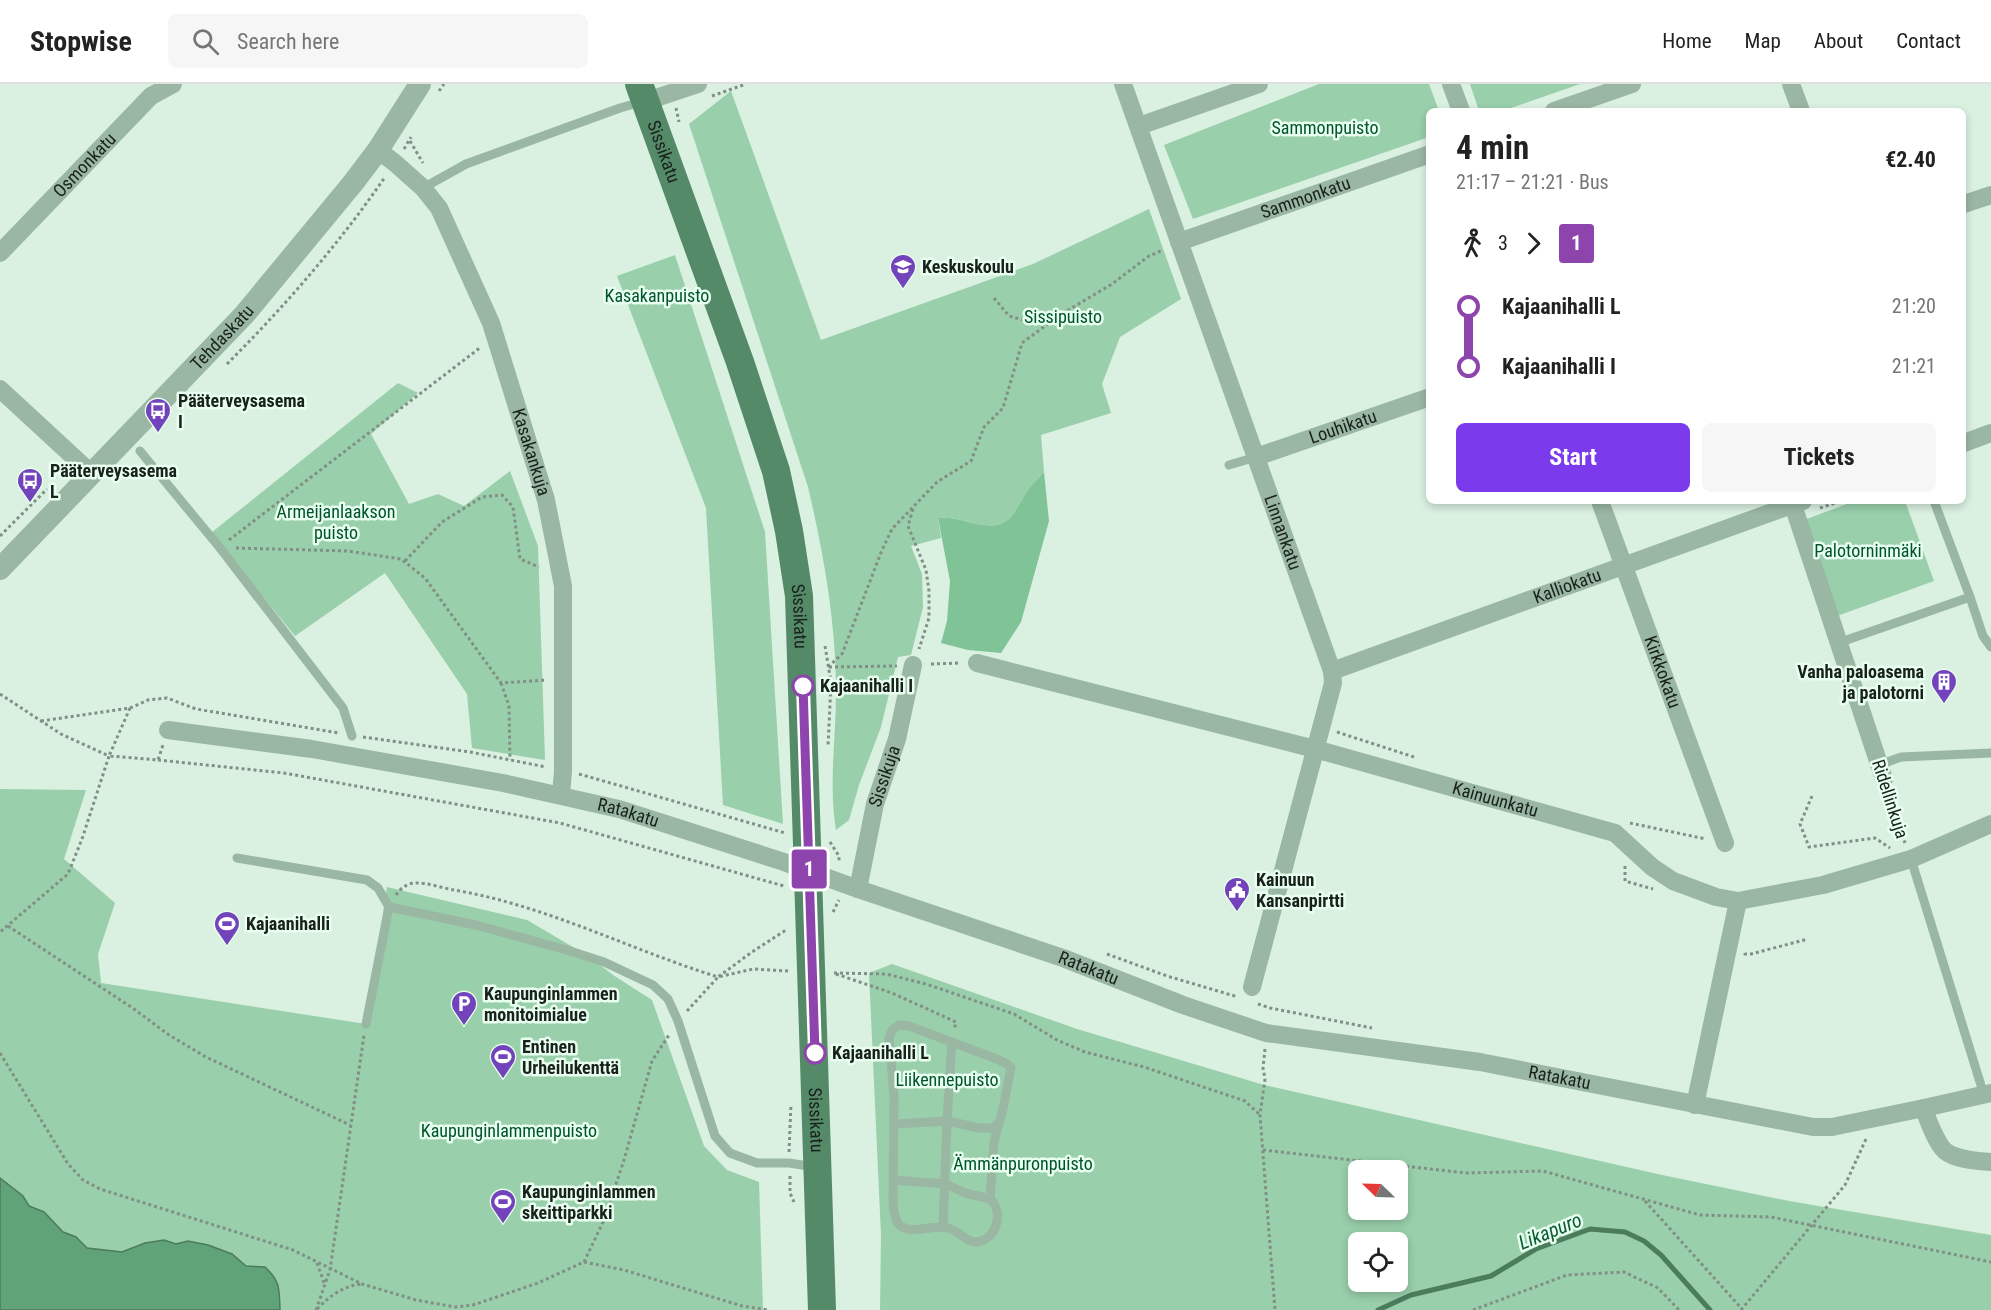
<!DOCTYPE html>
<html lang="en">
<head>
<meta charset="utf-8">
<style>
  :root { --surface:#fff; --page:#f6f6f6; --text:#222; --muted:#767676; --line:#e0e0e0; --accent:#7c3aed }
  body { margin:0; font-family:"Roboto Condensed",sans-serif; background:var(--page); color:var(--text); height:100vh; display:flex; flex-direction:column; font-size:22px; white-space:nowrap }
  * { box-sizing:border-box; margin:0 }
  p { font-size:20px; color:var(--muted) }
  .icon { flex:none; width:33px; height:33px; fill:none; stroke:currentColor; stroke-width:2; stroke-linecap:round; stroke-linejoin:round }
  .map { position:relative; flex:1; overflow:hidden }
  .panel { position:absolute; left:1426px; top:24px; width:540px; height:396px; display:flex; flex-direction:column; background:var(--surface); border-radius:9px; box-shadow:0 3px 9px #0003 }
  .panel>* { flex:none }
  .badge { padding:0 12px; border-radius:4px; font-size:21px; line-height:39px }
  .needle { width:39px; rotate:293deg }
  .buttons { position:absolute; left:1348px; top:1076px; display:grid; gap:12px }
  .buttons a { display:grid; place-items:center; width:60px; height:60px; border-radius:9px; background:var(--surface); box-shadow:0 3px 9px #0003; font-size:30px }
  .map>.badge { position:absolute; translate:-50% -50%; box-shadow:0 0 0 3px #fff }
  .legs { display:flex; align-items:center; gap:9px; height:66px; padding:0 30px; font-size:20px }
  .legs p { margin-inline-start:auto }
  .head { display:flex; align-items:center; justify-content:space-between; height:102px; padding:0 30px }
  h1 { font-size:33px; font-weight:700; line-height:45px }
  .primary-button { display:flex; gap:12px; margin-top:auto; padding:12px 30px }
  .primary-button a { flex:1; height:69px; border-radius:9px; background:var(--accent); color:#fff; font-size:24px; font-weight:700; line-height:69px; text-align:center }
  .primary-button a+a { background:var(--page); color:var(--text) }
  ul { padding:0 30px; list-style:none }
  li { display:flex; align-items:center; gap:21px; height:60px; font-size:22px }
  li i { display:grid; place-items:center; width:9px; height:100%; margin:0 8px; background:currentColor }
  li i::after { content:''; width:15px; height:15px; margin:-8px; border:4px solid; border-radius:50%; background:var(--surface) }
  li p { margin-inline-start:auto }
  li:first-child i { background:linear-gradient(#0000 50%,currentColor 0) }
  li:last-child i { background:linear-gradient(currentColor 50%,#0000 0) }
  header { display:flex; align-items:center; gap:36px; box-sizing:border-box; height:84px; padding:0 30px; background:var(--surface); border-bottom:2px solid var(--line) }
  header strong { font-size:28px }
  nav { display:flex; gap:33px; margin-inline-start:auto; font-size:21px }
  .search { width:420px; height:54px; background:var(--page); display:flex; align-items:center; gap:15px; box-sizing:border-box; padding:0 21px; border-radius:9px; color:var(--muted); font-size:22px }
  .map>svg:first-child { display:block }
  .green { fill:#99cfab; fill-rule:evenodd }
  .forest { fill:#80c397 }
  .water { fill:#61a378; stroke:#4b7c5c; stroke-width:1.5 }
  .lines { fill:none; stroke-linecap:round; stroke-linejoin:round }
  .stream { stroke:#4b7c5c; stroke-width:5 }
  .path { stroke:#809086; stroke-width:3; stroke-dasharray:3 3; stroke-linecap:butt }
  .service { stroke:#9ab7a3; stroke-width:9 }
  .minor { stroke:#9ab7a3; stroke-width:18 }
  .tertiary { stroke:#9ab7a3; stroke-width:22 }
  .primary { stroke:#548a68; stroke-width:28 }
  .line-1-casing { stroke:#fff; stroke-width:14 }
  .line-1 { stroke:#8e44ad; stroke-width:9 }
  .stop-1-dot { fill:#fff; stroke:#8e44ad; stroke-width:3 }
  .labels { text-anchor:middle; stroke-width:5; stroke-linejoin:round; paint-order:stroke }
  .park-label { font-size:18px; fill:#00542d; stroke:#e8feee }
  .street-label { font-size:18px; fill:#19211c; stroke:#e8feee }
  .poi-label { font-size:18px; font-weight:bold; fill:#19211c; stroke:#e8feee; text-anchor:start }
  .stop-label { font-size:18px; font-weight:bold; fill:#19211c; stroke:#e8feee; text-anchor:start }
  .water-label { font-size:20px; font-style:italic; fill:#0b5c34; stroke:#e8feee }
</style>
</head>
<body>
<header>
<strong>Stopwise</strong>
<div class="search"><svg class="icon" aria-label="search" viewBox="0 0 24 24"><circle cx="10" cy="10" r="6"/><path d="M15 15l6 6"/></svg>Search here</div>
<nav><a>Home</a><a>Map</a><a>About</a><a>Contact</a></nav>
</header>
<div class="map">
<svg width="1991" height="1226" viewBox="0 0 1991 1226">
  <rect width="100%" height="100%" fill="#daf0e1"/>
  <g class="green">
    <polygon points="1319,0 1429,0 1439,27 1430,27 1429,53 1193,135 1164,61"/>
    <polygon points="1470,0 1580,0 1502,27 1479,27"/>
    <path d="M 731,7 L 821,256 L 1033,180 L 1149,125 L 1181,215 L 1120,253 L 1102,300 L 1111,329 L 1041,351 L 1044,388 C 1039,394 1033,399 1028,406 C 1015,424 1013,445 984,441 C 968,439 955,432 938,434 L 941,454 L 911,462 L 922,490 L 923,523 L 911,571 L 898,573 L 881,643 L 859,701 L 849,736 L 836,746 C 828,698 837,648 836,599 C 835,533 823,467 808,403 L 689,40 Z"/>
    <polygon points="675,171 765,448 783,740 723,721 706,424 617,192"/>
    <polygon points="398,299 418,309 371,350 409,420 438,410 464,422 510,387 538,462 545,676 472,664 467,610 385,489 295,552 211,449"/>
    <polygon points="1855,417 1905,417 1934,497 1837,532 1804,436"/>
    <polygon points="0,705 86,706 64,775 115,819 98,870 101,899 366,940 387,803 527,836 590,873 613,891 652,916 704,1062 727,1086 759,1098 763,1226 0,1226"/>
    <path d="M 892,880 L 1077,945 L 1264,1001 L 1662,1091 L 1789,1117 L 1991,1151 L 1991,1226 L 880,1226 L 881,1151 L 869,889 ZM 1359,1086 L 1398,1086 L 1398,1125 L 1359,1125 ZM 1359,1158 L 1398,1158 L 1398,1197 L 1359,1197 Z"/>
  </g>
  <path class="forest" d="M 1044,388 L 1049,437 L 1021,538 L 1001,569 L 968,566 L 941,559 L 947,537 L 950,497 L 938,434 C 955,432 967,439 984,441 C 1013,445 1015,424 1028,406 C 1033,399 1039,394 1044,388 Z"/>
  <path class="water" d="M 0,1094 L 23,1112 L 29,1122 L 44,1128 L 63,1148 L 76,1153 L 87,1164 L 122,1168 L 145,1159 L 164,1156 L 176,1160 L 188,1157 L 208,1161 L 232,1170 L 246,1182 L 265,1183 C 281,1198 279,1205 280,1226 L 0,1226 Z"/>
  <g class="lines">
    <polyline class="stream" points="1378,1226 1411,1211 1491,1192 1536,1165 1590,1145 1625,1148 1644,1157 1661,1171 1710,1226"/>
    <g class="path">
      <polyline points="439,7 444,0"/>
      <polyline points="712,12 746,0"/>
      <polyline points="676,24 679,38"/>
      <polyline points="410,57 423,79"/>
      <polyline points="404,65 411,53"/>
      <polyline points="994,214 1009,232 1023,236 1060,231 1112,200 1149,172 1163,166"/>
      <path d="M 227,280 C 284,223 339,160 385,93"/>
      <polyline points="1820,424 1841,417"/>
      <polyline points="913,425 908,442 926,486 929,507 929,534 919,565"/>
      <polyline points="0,452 47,405"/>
      <polyline points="229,456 481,263"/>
      <polyline points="236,464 348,467 401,475 425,494 501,599 546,596"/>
      <polyline points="405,477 442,438 482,413 502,411 513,423 520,475 539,483"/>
      <polyline points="825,562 831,598 828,663"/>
      <polyline points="931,580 960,579"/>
      <polyline points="828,583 842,570 882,466 892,445 937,398 971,377 984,343 1003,324 1022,259 1060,231"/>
      <polyline points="829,583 897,582"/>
      <polyline points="501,599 509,622 510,676"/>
      <polyline points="0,610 61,650 109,672 82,755 68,790 0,848"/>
      <polyline points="130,624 109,672 158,676 163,661"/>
      <polyline points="41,637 130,624 148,616 167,614 196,625 339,649"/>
      <polyline points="1337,648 1414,673"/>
      <polyline points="363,653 470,668 546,683"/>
      <polyline points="158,676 284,689 560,739 784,802"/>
      <polyline points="579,690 785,749"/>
      <polyline points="1889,711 1905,759"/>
      <polyline points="1812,712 1800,740 1809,763 1875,754 1890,764"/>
      <polyline points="1630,739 1706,755"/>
      <polyline points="830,758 839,772 839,779"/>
      <polyline points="1625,782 1625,797 1653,805"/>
      <path d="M 396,811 C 400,805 406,800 414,799 C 426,798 442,804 454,806 C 548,822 628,865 718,893 L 752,868 L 786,846"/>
      <polyline points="833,828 839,816"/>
      <polyline points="8,842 134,925 169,951 206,973 350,1041"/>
      <polyline points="1745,869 1745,870 1751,870 1808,855"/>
      <polyline points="1107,870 1167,892 1238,913"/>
      <polyline points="834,889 886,890 926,900 1014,930 1057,956 1085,968 1144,983 1245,1017 1260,1031"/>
      <polyline points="836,890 892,909 956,938 954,946"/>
      <polyline points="1258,920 1270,924 1372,944"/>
      <polyline points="687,927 718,893 753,885 788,887"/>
      <polyline points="1265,965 1263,984 1265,995 1260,1031 1275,1226"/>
      <polyline points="0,969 68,1080 83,1096 100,1105 293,1166 362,1200 416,1216 455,1223 473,1221 538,1199 584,1178 624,1186 742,1222 769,1226"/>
      <polyline points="1263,1066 1466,1089 1543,1087 1700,1131 1771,1133 1991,1178"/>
      <polyline points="789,1068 791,1020"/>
      <polyline points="790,1092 790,1109 794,1118"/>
      <polyline points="1645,1117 1742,1225"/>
      <polyline points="584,1178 604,1136 624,1076 652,977 669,951"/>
      <polyline points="317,1179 325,1201"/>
      <path d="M 317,1225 C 331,1211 343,1202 362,1200"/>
      <polyline points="316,1226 330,1186 364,951"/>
      <polyline points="1473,1226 1567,1191 1624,1188 1658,1204 1679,1226"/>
      <polyline points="1741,1226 1845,1101 1866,1055"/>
    </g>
    <g class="service">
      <polyline points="423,104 466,80 620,24 641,18"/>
      <polyline points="140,367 220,464 343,624 352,652"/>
      <polyline points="1229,381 1256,373"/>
      <polyline points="1934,417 1970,513"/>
      <polyline points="1838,559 1970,513 1983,552 1991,563"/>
      <polyline points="1879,681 1901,673 1991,669"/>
      <polyline points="237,774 367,796 378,804 389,823"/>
      <polyline points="1911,775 1984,1011"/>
      <polyline points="366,940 389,823 476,841 570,867 604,878 653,901 668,915 678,937 715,1052 730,1069 757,1079 789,1079 815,1083"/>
      <path d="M 899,941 L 909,942 L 997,975 L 1007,980 L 1011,984 L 1003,1025 L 994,1058 L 990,1115 C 1003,1126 998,1152 981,1157 C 969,1162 960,1147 948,1144 C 934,1140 915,1150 902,1143 C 894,1138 894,1126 893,1118 L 894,1013 L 889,953 L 893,945 Z"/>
      <polyline points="895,1040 947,1037 979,1044 992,1044 999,1039"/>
      <polyline points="894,1096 946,1100 965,1109 990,1115"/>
      <polyline points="943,1143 947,1037 952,958"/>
    </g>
    <g class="minor">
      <path id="s1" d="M 1123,0 L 1332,587 L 1333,599 L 1252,903"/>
      <polyline points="1451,0 1461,27"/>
      <polyline points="1791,0 1801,27"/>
      <polyline points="647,17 698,0"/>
      <polyline points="1554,27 1632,0"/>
      <polyline points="1139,42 1259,0"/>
      <path id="s2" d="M 378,66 L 395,79 L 423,104 L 439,124 L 491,239 L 546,416 L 563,502 L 563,687 L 561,711"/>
      <polyline points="1964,120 1991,111"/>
      <path id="s3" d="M 1179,158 L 1430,70"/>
      <path id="s4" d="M 0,169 L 151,12 L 173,0"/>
      <polyline points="0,305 91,389"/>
      <polyline points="1964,359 1991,349"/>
      <path id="s5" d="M 1256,373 L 1430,313"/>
      <path id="s6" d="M 1600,417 L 1725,759"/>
      <polyline points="1793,421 1884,695"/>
      <path id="s7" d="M 977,579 L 1315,665 L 1615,749 L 1652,783 L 1673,797 L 1716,813 L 1738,817 L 1823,801 L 1911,775 L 1991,740"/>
      <path id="s8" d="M 1332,587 L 1803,417"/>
      <path id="s9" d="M 168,646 L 312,665 L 503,699 L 619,725 L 784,778 L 858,805 L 1063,874 L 1183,921 L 1266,949 L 1480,978 L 1813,1043 L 1832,1043 L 1924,1024 C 1927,1035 1937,1060 1945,1067 C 1956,1076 1978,1077 1991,1078"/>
      <path id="s10" d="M 858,805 L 875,720 L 897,655 L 913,581"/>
      <polyline points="1695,1021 1738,817"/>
      <polyline points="1924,1024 1991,1009"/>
    </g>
    <path class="tertiary" id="s11" d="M 0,485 L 244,231 L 353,99 L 378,66 L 420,0"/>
    <path class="primary" id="s12" d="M 639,0 L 740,278 L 776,387 L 789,447 L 799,512 L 822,1226"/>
  </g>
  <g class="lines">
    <defs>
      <polyline id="line-1" points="803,602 815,969"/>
    </defs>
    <use href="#line-1" class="line-1-casing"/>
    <use href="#line-1" class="line-1"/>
  </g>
  <defs>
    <symbol id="school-pin" viewBox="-11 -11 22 30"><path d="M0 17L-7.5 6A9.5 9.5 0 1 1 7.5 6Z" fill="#7243ba" stroke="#e8feee"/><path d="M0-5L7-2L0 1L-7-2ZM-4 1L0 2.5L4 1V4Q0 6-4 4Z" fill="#fff"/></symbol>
    <symbol id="bus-pin" viewBox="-11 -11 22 30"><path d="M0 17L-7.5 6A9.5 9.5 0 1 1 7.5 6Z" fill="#7243ba" stroke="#e8feee"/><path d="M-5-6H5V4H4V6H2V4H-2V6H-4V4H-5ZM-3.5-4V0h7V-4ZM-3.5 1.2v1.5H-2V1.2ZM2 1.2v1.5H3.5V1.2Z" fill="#fff"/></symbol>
    <symbol id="building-pin" viewBox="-11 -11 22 30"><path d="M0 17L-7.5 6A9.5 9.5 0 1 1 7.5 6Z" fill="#7243ba" stroke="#e8feee"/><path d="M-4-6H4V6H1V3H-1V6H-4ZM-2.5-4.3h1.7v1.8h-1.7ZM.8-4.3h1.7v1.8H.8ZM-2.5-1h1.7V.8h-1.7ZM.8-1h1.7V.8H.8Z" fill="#fff"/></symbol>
    <symbol id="civic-pin" viewBox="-11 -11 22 30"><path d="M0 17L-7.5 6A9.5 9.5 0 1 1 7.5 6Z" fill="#7243ba" stroke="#e8feee"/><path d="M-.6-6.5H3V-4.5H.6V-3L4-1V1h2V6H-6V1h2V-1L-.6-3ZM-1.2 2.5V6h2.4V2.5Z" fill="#fff"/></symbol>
    <symbol id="stadium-pin" viewBox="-11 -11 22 30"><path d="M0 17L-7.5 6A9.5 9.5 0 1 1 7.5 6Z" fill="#7243ba" stroke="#e8feee"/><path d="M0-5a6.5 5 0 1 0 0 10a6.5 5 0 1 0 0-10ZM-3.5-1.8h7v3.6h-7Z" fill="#fff"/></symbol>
    <symbol id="parking-pin" viewBox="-11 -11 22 30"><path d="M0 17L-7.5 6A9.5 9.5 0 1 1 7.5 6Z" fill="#7243ba" stroke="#e8feee"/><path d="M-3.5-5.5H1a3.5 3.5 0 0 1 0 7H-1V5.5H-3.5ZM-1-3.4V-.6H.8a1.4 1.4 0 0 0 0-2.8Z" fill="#fff"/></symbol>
  </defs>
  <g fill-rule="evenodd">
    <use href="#school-pin" x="888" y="168" width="30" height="40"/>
    <use href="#bus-pin" x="143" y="312" width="30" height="40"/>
    <use href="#bus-pin" x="15" y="382" width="30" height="40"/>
    <use href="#building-pin" x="1929" y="583" width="30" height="40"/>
    <use href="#civic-pin" x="1222" y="791" width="30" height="40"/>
    <use href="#stadium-pin" x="212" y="825" width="30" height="40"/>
    <use href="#parking-pin" x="449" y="905" width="30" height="40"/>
    <use href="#stadium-pin" x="488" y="958" width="30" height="40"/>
    <use href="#stadium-pin" x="488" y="1103" width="30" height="40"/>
  </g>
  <g class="stop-1-dot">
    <circle cx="803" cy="602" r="10"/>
    <circle cx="815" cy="969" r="10"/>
  </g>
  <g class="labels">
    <g class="park-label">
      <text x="1325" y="50">Sammonpuisto</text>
      <text x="657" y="218">Kasakanpuisto</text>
      <text x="1063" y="239">Sissipuisto</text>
      <text x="336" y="434">Armeijanlaakson<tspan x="336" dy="21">puisto</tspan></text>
      <text x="1868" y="473">Palotorninmäki</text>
      <text x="947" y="1002">Liikennepuisto</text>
      <text x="509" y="1053">Kaupunginlammenpuisto</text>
      <text x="1023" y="1086">Ämmänpuronpuisto</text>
    </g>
    <g class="street-label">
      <text dy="6" stroke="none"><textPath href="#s12" startOffset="72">Sissikatu</textPath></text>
      <text dy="6" stroke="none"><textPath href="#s4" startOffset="122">Osmonkatu</textPath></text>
      <text dy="6" stroke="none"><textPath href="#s3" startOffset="134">Sammonkatu</textPath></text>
      <text dy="6" stroke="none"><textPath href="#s11" startOffset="321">Tehdaskatu</textPath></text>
      <text dy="6" stroke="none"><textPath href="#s5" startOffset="92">Louhikatu</textPath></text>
      <text dy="6" stroke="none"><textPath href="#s2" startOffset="346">Kasakankuja</textPath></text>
      <text dy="6" stroke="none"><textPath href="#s1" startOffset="476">Linnankatu</textPath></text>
      <text dy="6" stroke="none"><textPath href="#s8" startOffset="250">Kalliokatu</textPath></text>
      <text dy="6" stroke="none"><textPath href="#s12" startOffset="558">Sissikatu</textPath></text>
      <text dy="6" stroke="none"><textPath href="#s6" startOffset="182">Kirkkokatu</textPath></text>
      <text dy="6" stroke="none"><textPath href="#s10" startOffset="116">Sissikuja</textPath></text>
      <text dy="6" stroke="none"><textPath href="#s7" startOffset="536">Kainuunkatu</textPath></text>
      <text transform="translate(1890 715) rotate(72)" y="6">Ridellinkuja</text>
      <text dy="6" stroke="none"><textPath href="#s9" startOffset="468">Ratakatu</textPath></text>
      <text dy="6" stroke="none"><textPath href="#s9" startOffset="954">Ratakatu</textPath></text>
      <text dy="6" stroke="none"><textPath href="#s9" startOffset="1440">Ratakatu</textPath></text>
      <text dy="6" stroke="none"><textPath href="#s12" startOffset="1062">Sissikatu</textPath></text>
    </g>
    <g class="poi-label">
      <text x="922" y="189">Keskuskoulu</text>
      <text x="178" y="323">Pääterveysasema<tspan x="178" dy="21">I</tspan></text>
      <text x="50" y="393">Pääterveysasema<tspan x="50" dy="21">L</tspan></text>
      <text x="1924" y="594" text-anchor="end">Vanha paloasema<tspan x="1924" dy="21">ja palotorni</tspan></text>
      <text x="1256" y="802">Kainuun<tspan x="1256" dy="21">Kansanpirtti</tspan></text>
      <text x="246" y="846">Kajaanihalli</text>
      <text x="484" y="916">Kaupunginlammen<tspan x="484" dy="21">monitoimialue</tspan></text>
      <text x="522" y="969">Entinen<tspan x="522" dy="21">Urheilukenttä</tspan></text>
      <text x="522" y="1114">Kaupunginlammen<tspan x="522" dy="21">skeittiparkki</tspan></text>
    </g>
    <g class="stop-label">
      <text x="820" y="608">Kajaanihalli I</text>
      <text x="832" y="975">Kajaanihalli L</text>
    </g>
    <g class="water-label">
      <text transform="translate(1550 1147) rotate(-22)" y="7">Likapuro</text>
    </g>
  </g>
</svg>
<div class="buttons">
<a><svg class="needle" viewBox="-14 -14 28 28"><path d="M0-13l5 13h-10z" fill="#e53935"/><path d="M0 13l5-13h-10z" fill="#767676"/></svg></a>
<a><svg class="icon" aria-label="locate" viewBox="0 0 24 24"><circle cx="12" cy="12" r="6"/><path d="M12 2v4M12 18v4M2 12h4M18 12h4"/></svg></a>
</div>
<b class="badge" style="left:809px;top:785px;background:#8e44ad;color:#fff">1</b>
<section class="panel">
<div class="head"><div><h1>4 min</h1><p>21:17 – 21:21 · Bus</p></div><b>€2.40</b></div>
<div class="legs"><svg class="icon" aria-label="walk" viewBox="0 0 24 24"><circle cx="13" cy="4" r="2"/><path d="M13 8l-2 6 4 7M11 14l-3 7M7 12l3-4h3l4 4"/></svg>3<svg class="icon" aria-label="forward" viewBox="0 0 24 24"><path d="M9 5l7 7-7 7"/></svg><b class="badge" style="background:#8e44ad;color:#fff">1</b></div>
<ul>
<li><i style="color:#8e44ad"></i><b>Kajaanihalli L</b><p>21:20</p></li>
<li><i style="color:#8e44ad"></i><b>Kajaanihalli I</b><p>21:21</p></li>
</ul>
<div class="primary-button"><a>Start</a><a>Tickets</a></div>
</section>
</div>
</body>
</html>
